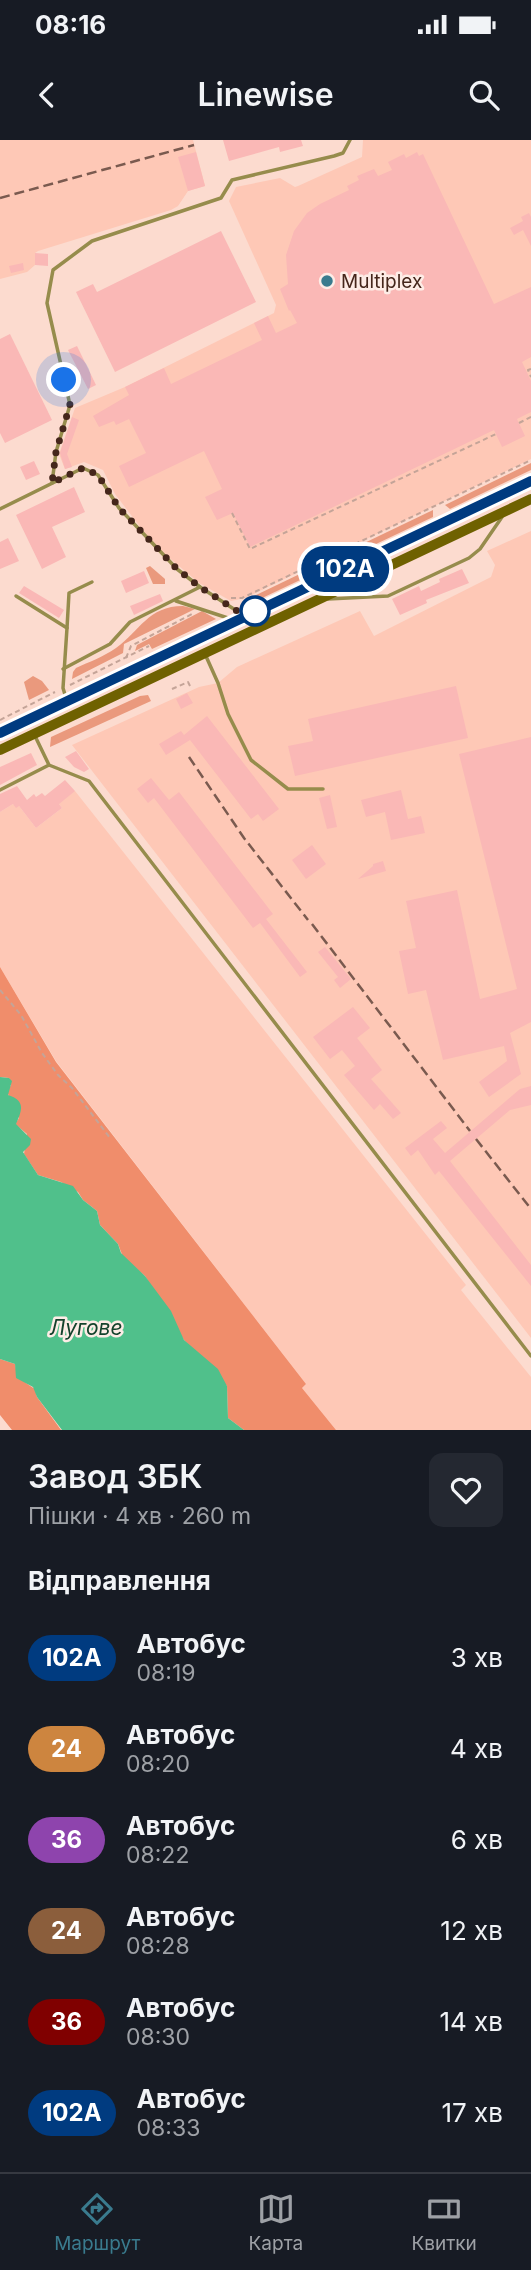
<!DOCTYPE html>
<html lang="uk">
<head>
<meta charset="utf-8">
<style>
  :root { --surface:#171b24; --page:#242831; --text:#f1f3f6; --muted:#9ea1a6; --line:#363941; --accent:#3a7b8e }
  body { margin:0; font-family:Inter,sans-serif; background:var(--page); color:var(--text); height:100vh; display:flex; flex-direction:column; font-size:26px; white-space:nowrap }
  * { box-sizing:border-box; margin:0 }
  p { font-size:23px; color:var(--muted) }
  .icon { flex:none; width:38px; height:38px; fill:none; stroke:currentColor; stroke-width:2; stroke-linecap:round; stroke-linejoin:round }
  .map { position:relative; height:1290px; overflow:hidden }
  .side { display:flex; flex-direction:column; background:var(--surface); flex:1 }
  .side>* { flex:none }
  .badge { padding:0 14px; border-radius:23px; font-size:24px; line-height:46px }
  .you { position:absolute; width:35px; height:35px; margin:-18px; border:5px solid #fff; border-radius:50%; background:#1a73e8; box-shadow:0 0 0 10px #1a73e833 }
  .map>.badge { position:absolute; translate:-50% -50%; box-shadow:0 0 0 4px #fff }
  h2 { padding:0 28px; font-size:26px; line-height:63px }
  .round { display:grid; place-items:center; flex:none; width:74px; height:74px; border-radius:14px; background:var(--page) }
  .head { display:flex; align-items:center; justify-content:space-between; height:119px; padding:0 28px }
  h1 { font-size:33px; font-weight:600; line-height:52px }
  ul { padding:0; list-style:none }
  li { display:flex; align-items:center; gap:21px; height:91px; padding:0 28px }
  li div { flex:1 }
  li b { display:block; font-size:26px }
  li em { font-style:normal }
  li .badge { min-width:77px; font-weight:700; text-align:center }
  .status { display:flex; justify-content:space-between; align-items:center; height:49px; padding:0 35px; background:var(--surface); direction:ltr }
  .status svg { height:19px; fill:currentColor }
  header { display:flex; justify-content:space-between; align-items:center; height:91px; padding:0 28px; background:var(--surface); font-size:32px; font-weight:600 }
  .dock { display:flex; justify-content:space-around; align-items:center; height:98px; border-top:2px solid var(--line); background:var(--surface); font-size:19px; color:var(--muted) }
  .dock a { display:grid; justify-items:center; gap:4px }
  .dock .selected { color:var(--accent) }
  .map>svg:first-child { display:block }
  .built { fill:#fec8b6 }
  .green { fill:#ea997d }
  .forest { fill:#f08d6b }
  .water { fill:#50c08b }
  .building { fill:#fab8b6 }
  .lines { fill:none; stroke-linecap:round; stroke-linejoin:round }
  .path { stroke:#c4a498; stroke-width:2; stroke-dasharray:5 3.5; stroke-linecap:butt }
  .lane { stroke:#968c4c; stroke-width:3.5 }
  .secondary { stroke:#6f6100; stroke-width:10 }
  .rail { stroke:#7a5a4f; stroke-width:2.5; stroke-dasharray:10 5; stroke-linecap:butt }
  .line-casing { stroke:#fff; stroke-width:16 }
  .line { stroke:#003b80; stroke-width:10 }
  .walk { stroke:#45261b; stroke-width:7; stroke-dasharray:0 12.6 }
  .poi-dot { fill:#3a7b8e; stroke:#fdece6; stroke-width:2.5 }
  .stop-dot { fill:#fff; stroke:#003b80; stroke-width:3.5 }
  .labels { text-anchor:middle; stroke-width:5; stroke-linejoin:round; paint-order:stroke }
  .poi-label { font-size:19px; fill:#45261b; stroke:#fdece6; text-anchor:start }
  .water-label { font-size:21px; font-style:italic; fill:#13422c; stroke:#fdece6 }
</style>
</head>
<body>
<div class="status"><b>08:16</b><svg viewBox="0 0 49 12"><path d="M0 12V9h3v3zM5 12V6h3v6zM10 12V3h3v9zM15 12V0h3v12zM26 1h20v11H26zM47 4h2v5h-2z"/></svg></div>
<header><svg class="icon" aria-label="back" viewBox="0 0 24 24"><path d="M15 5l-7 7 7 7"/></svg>Linewise<svg class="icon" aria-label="search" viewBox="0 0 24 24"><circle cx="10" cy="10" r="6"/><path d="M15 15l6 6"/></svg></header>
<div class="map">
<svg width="531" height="1290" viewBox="0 0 531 1290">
  <rect width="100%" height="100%" fill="#fcdbcf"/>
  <g class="built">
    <polygon points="0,0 193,0 205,46 188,51 178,66 171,70 38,111 35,113 35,125 27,132 0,139"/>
    <polygon points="363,0 531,0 531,319 245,458 231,461 199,443 154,405 115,354 103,330 84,322 65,329 59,314 75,268 125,247 274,173 276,165 229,61 236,47 280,38 295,47 298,46 362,17"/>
    <polygon points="531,391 531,1198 72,605 199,547 218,543 237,527 360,471 374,496 491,437 495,425 487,411"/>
    <polygon points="75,651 466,1145 461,1150 531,1237 531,1290 336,1290 302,1248 306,1244 56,921 0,827 0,672 13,664 19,666 36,688 62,668 50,652"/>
  </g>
  <g class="green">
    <polygon points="531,323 531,330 450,369 445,365"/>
    <polygon points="433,370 433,377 258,460 248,459"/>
    <polygon points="150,426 165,439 165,444 153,444 146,428"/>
    <path d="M 183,466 L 195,469 L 124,504 L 123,513 L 72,539 L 73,532 L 76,528 C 89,522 103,517 116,508 C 140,491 148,466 183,466 Z"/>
    <polygon points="202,471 216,479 152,509 149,504 135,511 137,505"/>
    <polygon points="33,536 42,541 49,550 29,560 24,542"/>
    <polygon points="148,555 151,561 50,607 51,597 140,556"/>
  </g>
  <g class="forest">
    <polygon points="0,827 56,922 306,1244 302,1248 336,1290 244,1290 228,1278 227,1246 184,1200 145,1136 123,1117 118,1104 100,1085 97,1071 83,1060 78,1052 61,1042 38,1035 24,1014 27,994 15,984 19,978 7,952 11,945 9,938 0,937"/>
    <path d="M 0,1219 L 15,1224 C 17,1238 24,1242 35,1249 L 37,1257 L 61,1290 L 12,1290 L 0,1275 Z"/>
  </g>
  <path class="water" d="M 0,937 L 9,938 L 12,941 L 8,955 C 26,961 22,970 16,984 L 31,999 L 30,1005 L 23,1012 L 38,1035 L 73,1046 L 83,1060 L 97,1071 L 100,1085 L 118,1104 L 121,1113 L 145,1136 L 171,1171 L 184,1200 L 218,1229 L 227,1246 L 228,1278 L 244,1290 L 62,1290 L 37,1257 L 33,1247 L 16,1238 L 15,1224 L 0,1219 Z"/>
  <g class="building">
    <polygon points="223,0 301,0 303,6 280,12 279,7 229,21"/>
    <polygon points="196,12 205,46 188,51 178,17"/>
    <polygon points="417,12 419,16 423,14 494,164 531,147 531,217 522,222 531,241 531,272 517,279 525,296 502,307 494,290 250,407 233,373 217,380 205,357 222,349 204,311 129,347 119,326 146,313 129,279 116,285 114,281 99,287 93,276 129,255 125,247 164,228 171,244 262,200 254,183 268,176 276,193 297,183 290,170 289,171 280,149 288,144 286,115 294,91 307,73 320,64 349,50 347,46 359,40 357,36 374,29 378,36 392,30 388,22 404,14 406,18"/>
    <polygon points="529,73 531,77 531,106 523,90 514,95 510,88 523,81 521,77"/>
    <polygon points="221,91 256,162 115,232 76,152 93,144 97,152"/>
    <polygon points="35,113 48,114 48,126 35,125"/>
    <polygon points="23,123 24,130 11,133 9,126"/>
    <polygon points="10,194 52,280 5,303 0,293 0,199"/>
    <polygon points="77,206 96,245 88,249 68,210"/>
    <polygon points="72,277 79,280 67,314 72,327 65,329 60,313"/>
    <polygon points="34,321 40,334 26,340 20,327"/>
    <polygon points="74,347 85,372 52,387 66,417 42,429 16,375"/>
    <polygon points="8,398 19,421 0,429 0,402"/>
    <polygon points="462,429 469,443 426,460 427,463 400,475 392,459 419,446 421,451 440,442 439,439"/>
    <polygon points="144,431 149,443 126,453 121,441"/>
    <polygon points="24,446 64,470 59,478 19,453"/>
    <polygon points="160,454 163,461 134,475 130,466"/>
    <polygon points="456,546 468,598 295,636 288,606 313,601 308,579"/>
    <polygon points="187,553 193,563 181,569 176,559"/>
    <polygon points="207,576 279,669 263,681 258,674 251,679 190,600 166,615 159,604 181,591 184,595"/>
    <polygon points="531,597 531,882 510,893 521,934 489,957 479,942 507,921 504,906 443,920 426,850 408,854 399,811 416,808 406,761 457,750 480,859 517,849 459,614"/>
    <polygon points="76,611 89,629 84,632 74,627 65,617"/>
    <polygon points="31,613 37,625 0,645 0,627"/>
    <polygon points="151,638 169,660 179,652 273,774 266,779 307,832 300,837 260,783 253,788 154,658 148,663 137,649"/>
    <polygon points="65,640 75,651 59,664 62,668 36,688 19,666 16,668 13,664 0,672 0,654 17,646 27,660 34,654 36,657 42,653 45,656"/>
    <polygon points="401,650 408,679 421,676 425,693 391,700 385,672 366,677 361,660"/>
    <polygon points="330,655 337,687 327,689 319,658"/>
    <polygon points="312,705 326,724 306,739 292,720"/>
    <polygon points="383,721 386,731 358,739 373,726 373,724"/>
    <polygon points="325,807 351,839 340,848 334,840 338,837 318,812"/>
    <polygon points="353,867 370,888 357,898 382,930 371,939 401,973 393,979 380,964 374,970 344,935 355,926 342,910 330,919 313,897"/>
    <polygon points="531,946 531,965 510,970 450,1021 531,1125 531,1146 439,1031 435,1035 418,1010 411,1016 405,1008 441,981 447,988 433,999 445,1013 520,949"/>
  </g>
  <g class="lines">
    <g class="path">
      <polyline points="531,229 528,230 531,237"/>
      <polyline points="519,283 531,277"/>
      <polyline points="232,373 250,409 496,294"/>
      <polyline points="231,458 242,458 531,320"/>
      <polyline points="126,518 131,506 194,473"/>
      <polyline points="70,545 149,506"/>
      <polyline points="172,549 188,542 190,546"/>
      <polyline points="0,580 55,552"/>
      <polyline points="0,850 21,875 42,913 58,935 72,948 110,998"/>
    </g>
    <g class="lane">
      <polyline points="52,343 56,312 70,265 47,163 53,130 92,101 221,58 232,40 334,16 343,13 350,0"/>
      <polyline points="0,369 83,328 98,335 119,368 177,429 200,447 243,475"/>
      <polyline points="16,456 67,488 63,548 66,558"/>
      <polyline points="328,459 388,456 469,418 480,409 502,377"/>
      <polyline points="176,461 234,480"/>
      <polyline points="67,488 69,453 92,442"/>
      <polyline points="205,514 218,543 228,574 251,620 288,649 323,649"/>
      <polyline points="63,529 110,504 130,482 200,447"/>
      <polyline points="35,596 49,625 89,641 531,1216"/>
      <polyline points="0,650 49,625"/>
    </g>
    <g class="secondary">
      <polyline points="0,593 531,341"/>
      <polyline points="0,610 531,359"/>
    </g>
    <g class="rail">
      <polyline points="0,58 194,5"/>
      <polyline points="189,617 244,698 308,780"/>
      <polyline points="312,784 470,991"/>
      <polyline points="476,999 531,1069"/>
    </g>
  </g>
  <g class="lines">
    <defs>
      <polyline id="line" points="0,593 531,341"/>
    </defs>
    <use href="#line" class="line-casing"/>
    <use href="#line" class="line"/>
    <polyline class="walk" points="64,240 70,265 56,312 52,343 83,328 98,335 119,368 177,429 200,447 245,476 255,471"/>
  </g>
  <circle class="poi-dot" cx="327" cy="141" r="7"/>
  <circle class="stop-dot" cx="255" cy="471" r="14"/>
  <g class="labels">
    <g class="poi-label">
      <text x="341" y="148">Multiplex</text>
    </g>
    <g class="water-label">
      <text x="86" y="1195">Лугове</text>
    </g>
  </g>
</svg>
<div class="you" style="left:64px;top:240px"></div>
<b class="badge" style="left:345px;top:429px;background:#003b80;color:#fff">102А</b>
</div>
<section class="side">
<div class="head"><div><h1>Завод ЗБК</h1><p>Пішки · 4 хв · 260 m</p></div><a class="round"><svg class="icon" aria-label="heart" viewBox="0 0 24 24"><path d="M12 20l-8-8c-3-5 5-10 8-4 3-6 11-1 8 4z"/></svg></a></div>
<h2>Відправлення</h2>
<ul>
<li><span class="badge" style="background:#003b80;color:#fff">102А</span><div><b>Автобус</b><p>08:19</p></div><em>3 хв</em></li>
<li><span class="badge" style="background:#cd853f;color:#fff">24</span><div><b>Автобус</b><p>08:20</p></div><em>4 хв</em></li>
<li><span class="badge" style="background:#8e44ad;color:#fff">36</span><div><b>Автобус</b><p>08:22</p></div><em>6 хв</em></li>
<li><span class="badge" style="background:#8b5e3c;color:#fff">24</span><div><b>Автобус</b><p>08:28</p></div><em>12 хв</em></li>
<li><span class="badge" style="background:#800000;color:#fff">36</span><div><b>Автобус</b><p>08:30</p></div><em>14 хв</em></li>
<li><span class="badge" style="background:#003b80;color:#fff">102А</span><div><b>Автобус</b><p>08:33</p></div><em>17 хв</em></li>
</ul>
</section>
<nav class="dock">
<a class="selected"><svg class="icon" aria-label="directions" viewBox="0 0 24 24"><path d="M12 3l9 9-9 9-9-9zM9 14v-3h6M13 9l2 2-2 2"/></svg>Маршрут</a>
<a><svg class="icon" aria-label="map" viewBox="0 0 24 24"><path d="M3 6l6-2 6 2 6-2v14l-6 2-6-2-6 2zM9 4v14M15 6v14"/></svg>Карта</a>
<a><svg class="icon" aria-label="tickets" viewBox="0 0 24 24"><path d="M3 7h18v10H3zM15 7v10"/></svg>Квитки</a>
</nav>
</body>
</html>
